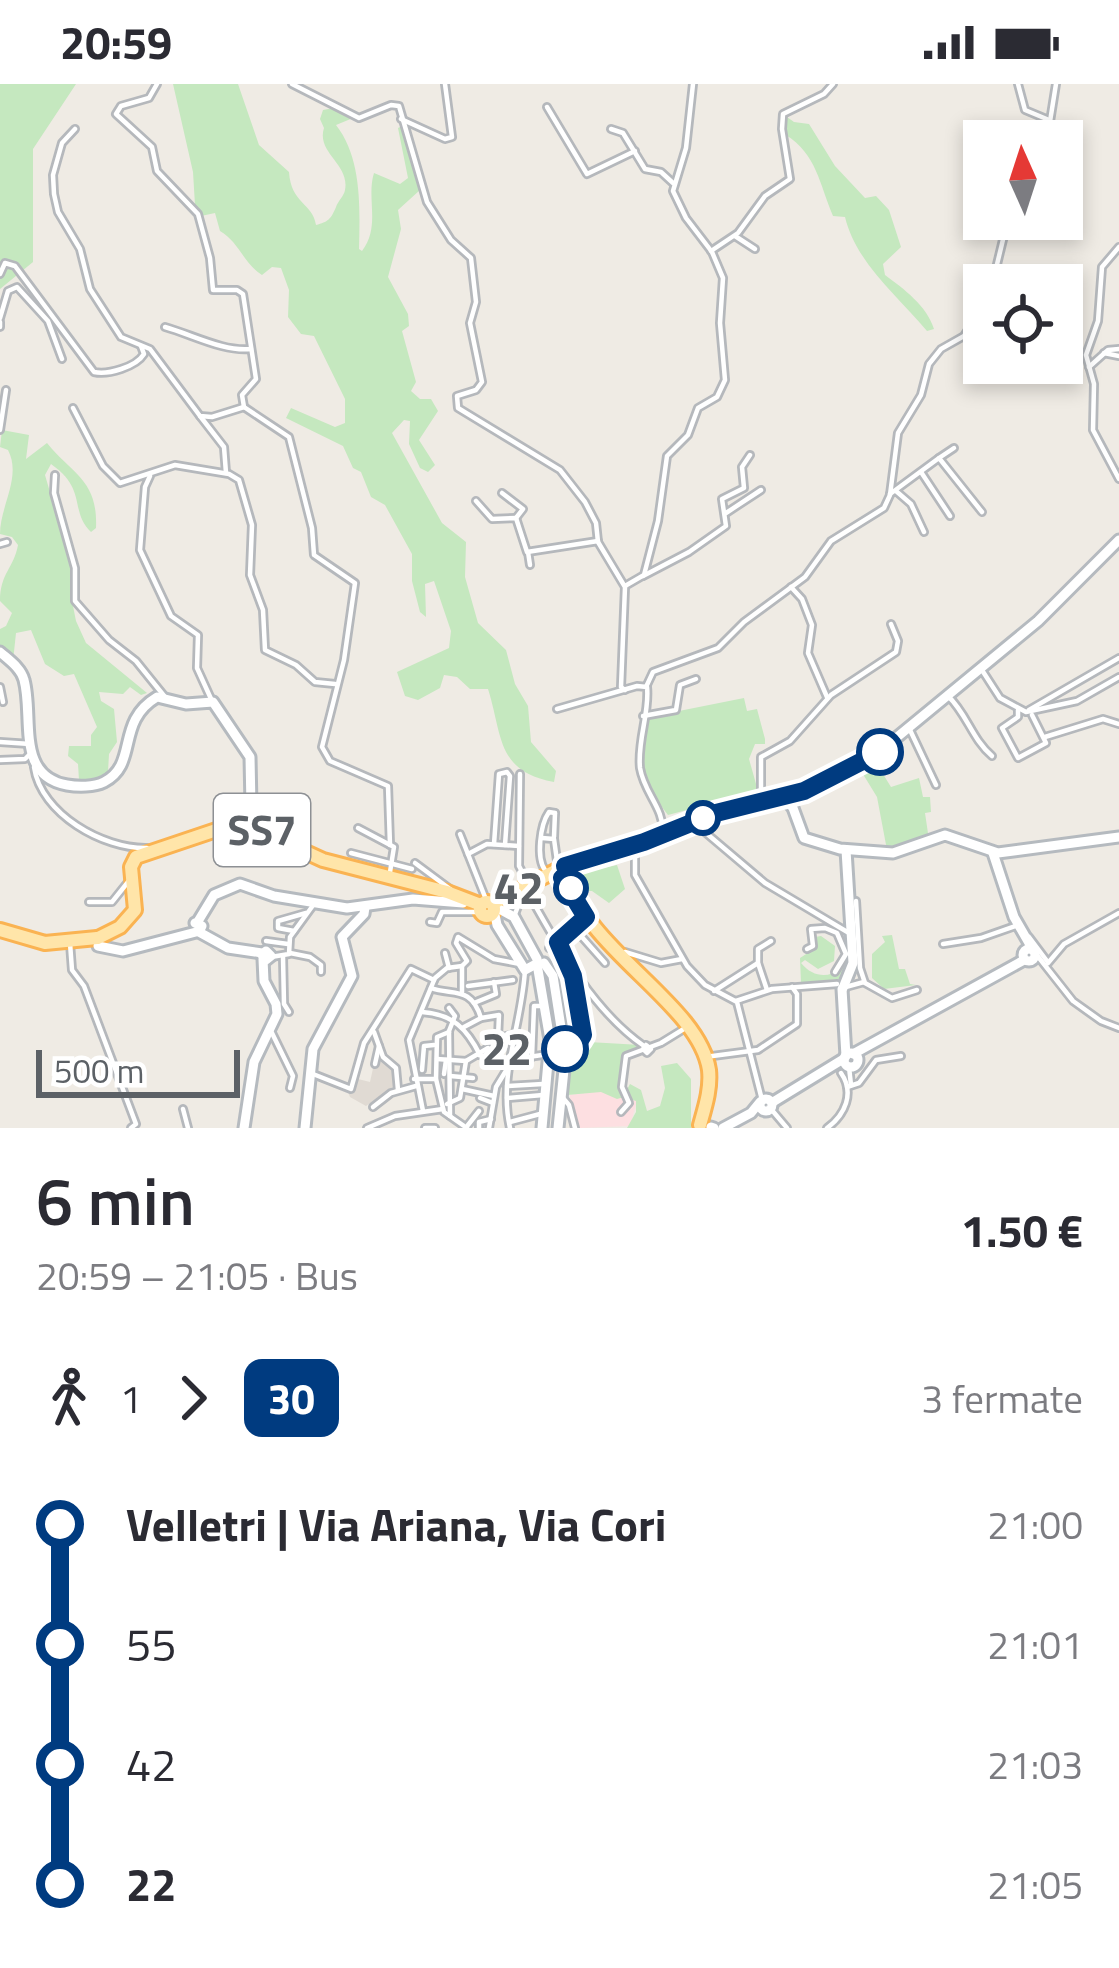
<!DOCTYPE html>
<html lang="it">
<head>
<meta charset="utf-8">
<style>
  :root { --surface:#fff; --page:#f7f7f7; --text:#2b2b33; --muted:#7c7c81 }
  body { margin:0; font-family:"Titillium Web",sans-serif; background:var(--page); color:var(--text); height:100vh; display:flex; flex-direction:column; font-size:45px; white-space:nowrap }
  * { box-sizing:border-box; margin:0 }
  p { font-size:39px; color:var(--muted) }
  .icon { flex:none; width:66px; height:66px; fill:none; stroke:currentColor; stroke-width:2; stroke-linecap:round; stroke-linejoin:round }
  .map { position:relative; height:1044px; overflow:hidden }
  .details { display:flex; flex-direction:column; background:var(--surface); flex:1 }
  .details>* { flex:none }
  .badge { padding:0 24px; border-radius:18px; font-size:42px; line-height:78px }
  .needle { width:78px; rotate:357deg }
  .fabs { position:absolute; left:963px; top:36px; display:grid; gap:24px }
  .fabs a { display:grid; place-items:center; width:120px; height:120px; border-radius:0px; background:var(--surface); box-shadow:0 6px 18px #0003; font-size:60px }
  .scale { position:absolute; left:36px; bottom:30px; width:204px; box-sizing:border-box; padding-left:12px; border:6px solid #5c6166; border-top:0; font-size:33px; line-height:42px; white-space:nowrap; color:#5c6166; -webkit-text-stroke:9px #fff; paint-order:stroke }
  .map>.badge { position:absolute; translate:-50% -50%; box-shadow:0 0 0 6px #fff }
  .legs { display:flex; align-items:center; gap:18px; height:132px; padding:0 36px; font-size:39px }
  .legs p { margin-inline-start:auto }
  .overview { display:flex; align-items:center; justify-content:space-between; height:204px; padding:0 36px }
  h1 { font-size:66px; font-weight:600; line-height:90px }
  ul { padding:0 36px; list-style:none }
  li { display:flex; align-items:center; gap:42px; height:120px; font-size:45px }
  li i { display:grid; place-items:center; width:18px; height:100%; margin:0 15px; background:currentColor }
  li i::after { content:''; width:30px; height:30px; margin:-15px; border:9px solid; border-radius:50%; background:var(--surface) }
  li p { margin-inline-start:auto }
  li:first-child i { background:linear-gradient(#0000 50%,currentColor 0) }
  li:last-child i { background:linear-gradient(currentColor 50%,#0000 0) }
  .status { display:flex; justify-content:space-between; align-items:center; height:84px; padding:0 60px; background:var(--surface); direction:ltr }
  .status svg { height:33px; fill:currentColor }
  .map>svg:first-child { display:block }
  .education { fill:#e0dad3 }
  .medical { fill:#fddfe1 }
  .green { fill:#c5e8bf }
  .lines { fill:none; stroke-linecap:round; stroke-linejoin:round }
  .street-casing { stroke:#b5b8bc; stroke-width:10 }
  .secondary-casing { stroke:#b5babf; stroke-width:15 }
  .primary-casing { stroke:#fab352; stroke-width:18 }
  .street { stroke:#fff; stroke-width:4.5 }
  .secondary { stroke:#fff; stroke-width:9 }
  .primary { stroke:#ffe5a9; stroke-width:12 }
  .line-1-casing { stroke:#fff; stroke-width:27 }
  .line-1 { stroke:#003b80; stroke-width:18 }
  .stop-1-dot { fill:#fff; stroke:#003b80; stroke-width:6 }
  .labels { text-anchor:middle; stroke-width:10; stroke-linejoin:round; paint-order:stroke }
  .shield { fill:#fff; stroke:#8d9094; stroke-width:3 }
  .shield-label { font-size:42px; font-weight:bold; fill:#5c6166 }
  .stop-label { font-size:45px; font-weight:bold; fill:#5c6166; stroke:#fff; text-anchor:end }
</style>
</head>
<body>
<div class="status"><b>20:59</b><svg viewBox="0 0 49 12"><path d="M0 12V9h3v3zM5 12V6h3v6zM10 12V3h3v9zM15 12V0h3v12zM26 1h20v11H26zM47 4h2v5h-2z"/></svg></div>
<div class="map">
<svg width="1119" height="1044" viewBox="0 0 1119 1044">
  <rect width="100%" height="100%" fill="#efebe4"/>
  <polygon class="education" points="380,975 395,984 395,1001 366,1022 350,1013 348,1008 358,995 370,998 374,980"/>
  <polygon class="medical" points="601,1007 637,1017 630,1042 580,1044 571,1036 570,1011"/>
  <g class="green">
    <polygon points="0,0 76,0 33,65 33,178 0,205"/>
    <path d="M 173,0 L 238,0 L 259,61 L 289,88 C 291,120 313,119 316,141 C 328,138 331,135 336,123 C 338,117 344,112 345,106 C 350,80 316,69 324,44 L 320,35 L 323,26 L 334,24 L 353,34 L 336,41 C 362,74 360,124 359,165 L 362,167 C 381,142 366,114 374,89 L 400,100 L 408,94 L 398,44 L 402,42 L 411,61 L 420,106 L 398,126 L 401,145 L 388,193 L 408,230 L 409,242 L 402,247 L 416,298 L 411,307 L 420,315 L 431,315 L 438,327 L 419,356 L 435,381 L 428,388 L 420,384 L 409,360 L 410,337 L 404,336 L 392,349 L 442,439 L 466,458 L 465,493 L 478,539 L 506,566 L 515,600 L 528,622 L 531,658 L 556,687 L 554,698 C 496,687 503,653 488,605 L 470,605 L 457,593 L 444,591 L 440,604 L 418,616 L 405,612 L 397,588 L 449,564 L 451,547 L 434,497 L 425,500 L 426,533 L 420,528 L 412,497 L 412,470 L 385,421 L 371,413 L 361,388 L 353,384 L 343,362 L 286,334 L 291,324 L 335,343 L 345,339 L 345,315 L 314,252 L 301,250 L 288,233 L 289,206 L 281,184 L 272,183 L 262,191 C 244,180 239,158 220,147 L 215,129 L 201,132 L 195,121 L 193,88 Z"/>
    <path d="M 787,33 L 794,38 L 809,40 L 835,82 L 865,114 L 876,112 L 889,126 L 901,163 L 883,180 L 885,191 C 904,205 927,222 934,245 L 927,247 C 898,212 856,179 845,133 L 833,132 C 819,99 817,71 786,51 Z"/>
    <path d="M 2,346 L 29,351 L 26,375 L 47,359 C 73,391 98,396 96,444 L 91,448 C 69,427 88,406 51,380 L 45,391 L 72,484 L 71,512 L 76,537 L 86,559 L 147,609 L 141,611 L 130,603 L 123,610 L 99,608 L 101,617 L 114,625 L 117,658 L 109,670 L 108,688 L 95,697 L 79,696 L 78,680 L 68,672 L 69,662 L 91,662 L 91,651 L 97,643 L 74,590 L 64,592 L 45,580 L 31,546 L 16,549 L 13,577 L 0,563 L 0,545 L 6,542 L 12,529 L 0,517 C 0,489 14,484 18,461 L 12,453 L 0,450 C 0,422 22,393 8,366 L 0,363 Z"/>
    <path d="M 744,614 L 747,627 L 757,625 L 765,655 L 765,660 L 755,660 L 749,675 L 758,707 L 668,731 C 640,694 641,679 644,634 Z"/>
    <polygon points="873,674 891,703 919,694 923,713 930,713 931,728 925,729 929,756 887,766 877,713 858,682"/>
    <polygon points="587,779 590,787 617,781 625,805 609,819 592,807 579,807 571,783"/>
    <polygon points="892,851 899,885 905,885 910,900 916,901 884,905 872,894 872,870 885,858 882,852"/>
    <path d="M 821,852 L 835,862 L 834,877 L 818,885 L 805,876 L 801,879 C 817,899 843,893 849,869 L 846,890 L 839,895 L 801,899 L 800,874 L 814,865 L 815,853 Z"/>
    <polygon points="571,957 641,961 622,972 620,1008 624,1011 630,1000 641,1006 647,1027 660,1022 665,1004 661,982 677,979 691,995 691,1044 627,1044 636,1028 636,1017 624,1013 617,1015 601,1008 567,1011"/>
  </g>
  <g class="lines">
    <defs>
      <g id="street">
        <polyline points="157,0 149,14 121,22 116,30 152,63 157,87 198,130 210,174 213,206 237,206 243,210 256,295 242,311 244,323"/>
        <polyline points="292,0 359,34 391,21 399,22 427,118 451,156 471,174 476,218 470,239 482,298 476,306 457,312 458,324 560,386 585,418 596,439 598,458 625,503 621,603 625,606"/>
        <polyline points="1018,0 1025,26 1049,36"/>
        <polyline points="547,23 587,90 635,67"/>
        <polyline points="401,35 445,55 452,53 445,0"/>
        <polyline points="75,45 62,59 53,91 54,110 58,128 80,165 90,205 121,253 150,265 200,332 212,333 244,323"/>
        <polyline points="611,45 623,49 645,85 661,88 673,99"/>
        <polyline points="1032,57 1048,50 1056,0"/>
        <polyline points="735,152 755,165"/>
        <polyline points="1119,163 1102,183 1098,237 1086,271 1094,300 1093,346 1119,395"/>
        <polyline points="711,167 738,149 765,112 790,95 782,45 783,30 824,10 833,0"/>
        <path d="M 0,190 L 5,179 L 15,182 L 94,288 C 108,291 136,283 144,270 L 141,262"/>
        <polyline points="992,201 1008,135"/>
        <polyline points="0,234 8,207 17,203 48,237 62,275"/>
        <polyline points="0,238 0,243"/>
        <path d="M 165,243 C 193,251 224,268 251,265"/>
        <polyline points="1104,269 1119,272"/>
        <polyline points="1089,283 1108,266 1119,265"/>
        <polyline points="244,323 289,353 312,444 314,471 355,499 344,576 322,663 330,677 388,702 390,761"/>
        <polyline points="73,324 103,382 120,399 175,381 229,390 239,396 252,441 250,491 263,526 265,566 296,581 315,598 335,600"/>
        <polyline points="200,332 224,363 226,389"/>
        <polyline points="0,346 6,306"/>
        <polyline points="939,374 954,364"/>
        <polyline points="921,388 950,432"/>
        <polyline points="55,391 54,409 75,484 75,517 109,556 136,577 165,613"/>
        <polyline points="150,392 145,403 140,466 171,532 198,551 197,584 212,617"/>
        <polyline points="896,407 911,420 924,448"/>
        <polyline points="502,409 523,425 516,434"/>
        <polyline points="890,410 939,374 982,428"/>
        <polyline points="476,417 492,435 516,434 527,468 598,457"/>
        <polyline points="726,429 761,406"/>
        <polyline points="0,460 7,458"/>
        <polyline points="528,468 530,481"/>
        <polyline points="643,492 689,468 726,442 722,415 744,404 742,383 750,371"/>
        <polyline points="625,502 644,491 658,437 667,372 688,351 698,324 717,313 725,296 720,239 723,194 712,168 686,134 673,107 686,64 693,0"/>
        <polyline points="791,503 802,515 812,541 808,569 827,613"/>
        <polyline points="980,583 1000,614 1026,628 1077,617 1119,593"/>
        <polyline points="0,603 3,618"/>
        <polyline points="646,603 653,588 718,564 744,538 805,493 831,457 884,424 890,411 898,349 921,311 929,280 941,265 964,252 984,221"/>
        <path d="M 948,612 C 967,630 972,655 992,672"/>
        <path d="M 557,625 L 637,602 L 647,603 C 650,628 637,657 640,684 C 644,709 664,724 663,749"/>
        <polyline points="1018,626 1018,633 1002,644 1018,674 1046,659 1032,631"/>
        <polyline points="1029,626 1119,574"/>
        <polyline points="643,632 676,626 680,601 696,595"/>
        <polyline points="910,646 936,701"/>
        <polyline points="1045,653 1103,635 1119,640"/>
        <polyline points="0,658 30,660"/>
        <polyline points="0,676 25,675 31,669"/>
        <path d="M 34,683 C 41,730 103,765 147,764"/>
        <polyline points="520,690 519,782 528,799"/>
        <polyline points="761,718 761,673 790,657 831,611 896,568 898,557 891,540"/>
        <polyline points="693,738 765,799 849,849"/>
        <polyline points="358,744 394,763 390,788"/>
        <polyline points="460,750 487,818"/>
        <polyline points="554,753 555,729"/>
        <polyline points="542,754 554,755 558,784"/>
        <polyline points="494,760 499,690 507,688 510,692 505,761"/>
        <polyline points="351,769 412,785"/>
        <polyline points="468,770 487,760 519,762"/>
        <polyline points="635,771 635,791 687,882 705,901 737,918 762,1016"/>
        <polyline points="635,771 641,764 681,748"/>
        <polyline points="415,779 450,805"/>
        <path d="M 545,786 C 536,774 540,741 549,728 L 555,729"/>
        <path d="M 527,807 C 557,861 592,926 644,962"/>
        <polyline points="856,817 860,884 865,899 892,914 917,906"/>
        <polyline points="89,818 112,818 128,798"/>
        <polyline points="515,830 524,807"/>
        <polyline points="430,838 437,839 442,828 480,828"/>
        <polyline points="574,844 605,879"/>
        <polyline points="294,847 278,844 278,837 306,829"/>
        <polyline points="1029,853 1047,877"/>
        <polyline points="266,857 288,860"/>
        <polyline points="70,859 72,886 84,902 136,1040 131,1044"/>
        <polyline points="943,860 981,854 1018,841"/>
        <polyline points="549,864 586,833"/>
        <polyline points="807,865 813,862 811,845 825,844 837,849 846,870 835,888"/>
        <polyline points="625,868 661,879 682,875"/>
        <polyline points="290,869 310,873 321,881 321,888"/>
        <polyline points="445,869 449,884"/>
        <polyline points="1036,870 1073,917 1101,937 1119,944"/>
        <polyline points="271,873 289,870 290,853 314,820"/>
        <polyline points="283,873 284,920 289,928"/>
        <polyline points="1048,879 1064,860 1119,829"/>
        <polyline points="468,902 513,896"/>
        <path d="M 431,904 C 452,912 471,901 481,934"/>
        <polyline points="842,904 864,898"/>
        <polyline points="767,906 758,879 758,865 771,857"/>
        <polyline points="714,907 758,879"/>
        <polyline points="462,908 462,882 467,877 456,859 458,853 494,875 520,880"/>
        <polyline points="736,917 772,905 837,900"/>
        <polyline points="474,919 496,910 494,898"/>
        <polyline points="449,924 455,932 449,947 450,1032"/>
        <path d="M 422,928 C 453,930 467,945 480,971"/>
        <polyline points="464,943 481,934 499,931 498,954"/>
        <polyline points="374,948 383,973 396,984 398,1006"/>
        <polyline points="449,948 437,953 436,995 444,1028 467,1044"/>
        <polyline points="272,949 293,992 290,1004"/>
        <polyline points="566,955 583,952 569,880"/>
        <polygon points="646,961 651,965 647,969 643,965"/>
        <polyline points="479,971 501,977 549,970"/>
        <polyline points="532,973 534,922 542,922"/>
        <polyline points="705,973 758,966 797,940 797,910 792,903"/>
        <polyline points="437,975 466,977"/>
        <polyline points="494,977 498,954 510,951"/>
        <polyline points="375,980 379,962"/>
        <polyline points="849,983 851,1001"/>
        <polyline points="422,986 424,962 434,961"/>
        <polyline points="313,990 351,1005 364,959 411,885 434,896"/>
        <polyline points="444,990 446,976"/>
        <polyline points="450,992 473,994"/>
        <polyline points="414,995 436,995"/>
        <polyline points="507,1002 543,1000"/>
        <polyline points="847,1003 859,999 876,976 901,972"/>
        <polyline points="462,1005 494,1012"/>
        <polyline points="480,1014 493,1019"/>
        <polyline points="507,1014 543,1011"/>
        <polyline points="563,1014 569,1021 575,1044"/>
        <polyline points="447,1020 460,1014 466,977 488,964"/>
        <polyline points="373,1023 391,1009 416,1002"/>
        <polyline points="183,1025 188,1044"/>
        <polyline points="771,1025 787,1044"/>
        <polyline points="423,1027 409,956 435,894 447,884 462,882"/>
        <polyline points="621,1028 629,1019 622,1003 626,972 661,959 687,943"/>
        <polyline points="510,1038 540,1030"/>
        <polyline points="468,1041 479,1027"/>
        <polyline points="367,1044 395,1032 443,1025"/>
        <polyline points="425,1044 435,1044"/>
        <polyline points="479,1044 479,1038 491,1035"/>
        <polyline points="489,1044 496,1003 507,985"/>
        <path d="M 510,1044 C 498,991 522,940 525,886"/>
        <path d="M 827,1044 C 845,1031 855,1009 841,989"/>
      </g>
      <g id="secondary">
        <path d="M 0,568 C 9,576 21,584 24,596 C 34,632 15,692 67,701 C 78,703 94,703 104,698 C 139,680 115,638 157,613 L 186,620 L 213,618 L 250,673 L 251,722 L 258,744"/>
        <polyline points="784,713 793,724 804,754 840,765 893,769 945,751 998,769 1119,753"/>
        <polyline points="993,769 1014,833 1033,866"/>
        <polyline points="565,782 641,759 716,729 804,707 879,668 1038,537 1119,456"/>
        <polyline points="494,822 514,833 537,875"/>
        <polyline points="494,826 497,841 525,886 536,880"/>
        <polyline points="195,839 202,842 199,848 228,864 262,869"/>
        <polyline points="197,839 214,811 240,800 274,812 347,824 413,815 463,819"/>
        <polyline points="98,862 123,867 196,848"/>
        <circle cx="1029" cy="871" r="6"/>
        <polygon points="266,867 271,872 266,876 262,871"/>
        <polyline points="544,879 553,892 565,969"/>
        <polyline points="537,880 550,956 542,1044"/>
        <polyline points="843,904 853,879 846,766"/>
        <polyline points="842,905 846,972"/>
        <circle cx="851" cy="976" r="7"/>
        <polyline points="853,970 1024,876"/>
        <circle cx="766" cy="1021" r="6"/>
        <polyline points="773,1018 845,974"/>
        <polyline points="711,1043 714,1044"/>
        <polyline points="244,1044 254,978 277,930 276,920 264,897 263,875"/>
        <polyline points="305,1044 313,965 352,892 342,853 364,830 365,823"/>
        <polyline points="558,1044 565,976"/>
        <polyline points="723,1044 751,1029 760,1018"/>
      </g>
      <g id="primary">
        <path d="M 568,791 C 582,864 699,919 709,986 C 711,1005 705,1023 700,1041"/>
        <circle cx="487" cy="825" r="7"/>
        <polyline points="492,820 557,786"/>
        <polyline points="0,846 45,859 97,854"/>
        <polyline points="98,854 120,843 135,826 131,783 136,773 240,738 323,776 447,808 481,821"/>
      </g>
    </defs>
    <use href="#street" class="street-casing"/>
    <use href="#secondary" class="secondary-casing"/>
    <use href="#primary" class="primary-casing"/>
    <use href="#street" class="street"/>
    <use href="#secondary" class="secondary"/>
    <use href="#primary" class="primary"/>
  </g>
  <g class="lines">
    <defs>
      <polyline id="line-1" points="565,965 566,955 580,956 583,951 573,892 558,858 586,833 562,794 569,788 565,782 644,758 716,729 804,707 880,668"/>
    </defs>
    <use href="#line-1" class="line-1-casing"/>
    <use href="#line-1" class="line-1"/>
  </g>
  <g class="stop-1-dot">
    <circle cx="880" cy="668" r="21"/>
    <circle cx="703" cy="734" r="15"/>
    <circle cx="571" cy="804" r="15"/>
    <circle cx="565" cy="965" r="21"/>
  </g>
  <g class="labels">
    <rect class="shield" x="214" y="710" width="96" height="72" rx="9"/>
    <g class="shield-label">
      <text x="262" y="761">SS7</text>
    </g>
    <g class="stop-label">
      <text x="544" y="820">42</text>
      <text x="532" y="981">22</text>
    </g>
  </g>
</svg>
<div class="fabs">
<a><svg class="needle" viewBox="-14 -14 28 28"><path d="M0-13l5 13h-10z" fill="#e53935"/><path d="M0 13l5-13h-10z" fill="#7c7c81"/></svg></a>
<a><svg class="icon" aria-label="locate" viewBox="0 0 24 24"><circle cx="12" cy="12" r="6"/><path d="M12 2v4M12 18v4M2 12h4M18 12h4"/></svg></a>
</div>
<div class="scale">500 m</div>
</div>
<section class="details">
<div class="overview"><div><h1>6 min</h1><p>20:59 – 21:05 · Bus</p></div><b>1.50 €</b></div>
<div class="legs"><svg class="icon" aria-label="walk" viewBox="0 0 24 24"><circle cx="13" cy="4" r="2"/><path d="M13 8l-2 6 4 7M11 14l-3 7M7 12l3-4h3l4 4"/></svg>1<svg class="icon" aria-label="forward" viewBox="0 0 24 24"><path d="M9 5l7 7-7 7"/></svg><b class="badge" style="background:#003b80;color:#fff">30</b><p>3 fermate</p></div>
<ul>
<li><i style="color:#003b80"></i><b>Velletri | Via Ariana, Via Cori</b><p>21:00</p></li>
<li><i style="color:#003b80"></i><span>55</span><p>21:01</p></li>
<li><i style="color:#003b80"></i><span>42</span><p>21:03</p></li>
<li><i style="color:#003b80"></i><b>22</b><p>21:05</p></li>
</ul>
</section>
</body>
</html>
